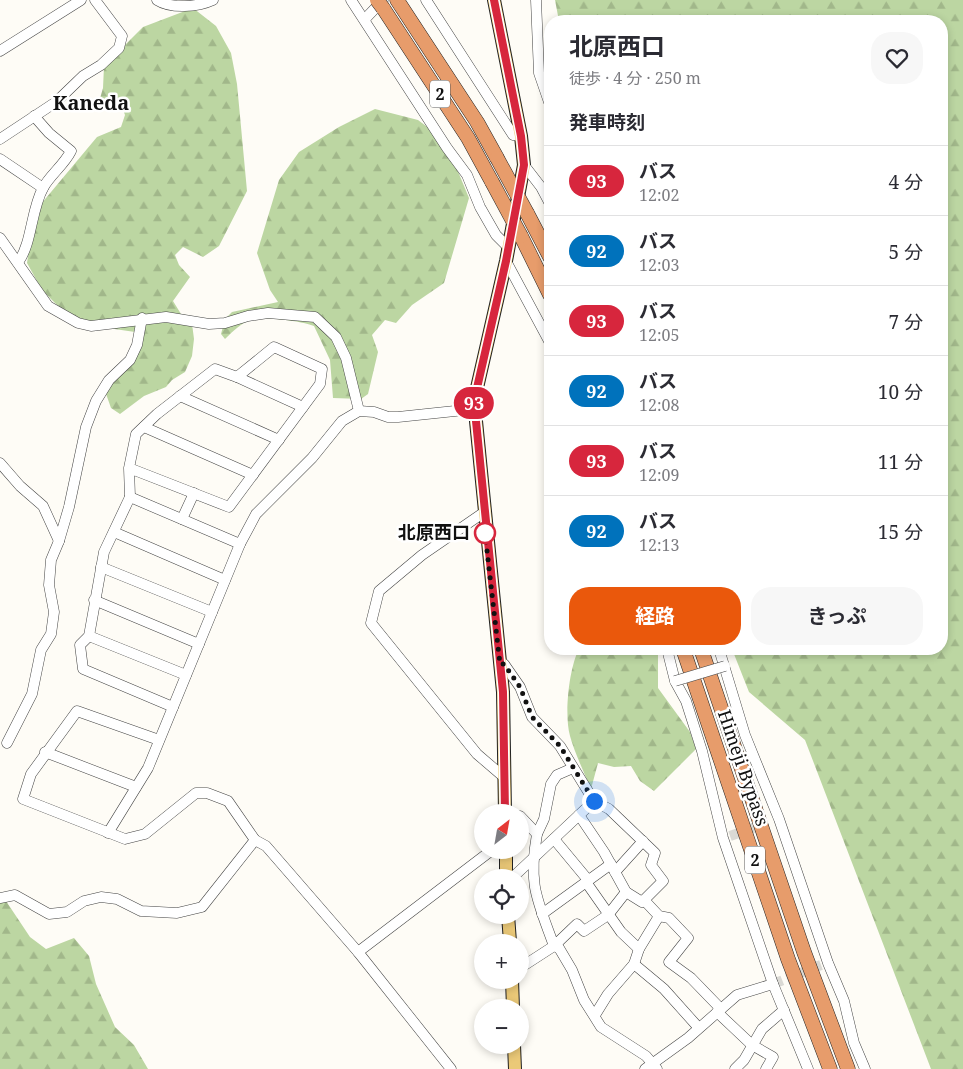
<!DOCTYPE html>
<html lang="ja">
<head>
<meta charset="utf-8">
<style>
  :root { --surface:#fff; --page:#f7f7f7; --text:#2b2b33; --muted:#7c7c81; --line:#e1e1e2; --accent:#ea580c }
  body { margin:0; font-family:"Noto Serif","Noto Sans JP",serif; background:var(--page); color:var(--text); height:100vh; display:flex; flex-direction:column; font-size:19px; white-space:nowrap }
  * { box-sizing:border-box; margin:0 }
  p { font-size:16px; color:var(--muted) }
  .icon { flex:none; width:28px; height:28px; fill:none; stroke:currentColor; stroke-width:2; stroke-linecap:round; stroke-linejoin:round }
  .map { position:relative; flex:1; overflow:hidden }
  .side { position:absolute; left:544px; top:15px; width:404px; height:640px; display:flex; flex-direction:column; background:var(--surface); border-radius:20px; box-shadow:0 2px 8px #0003 }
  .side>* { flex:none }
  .badge { padding:0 10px; border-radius:16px; font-size:18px; line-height:32px }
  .needle { width:32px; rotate:31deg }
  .buttons { position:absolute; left:474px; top:804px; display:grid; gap:10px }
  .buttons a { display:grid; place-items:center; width:55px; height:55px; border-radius:50%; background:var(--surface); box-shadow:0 2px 8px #0003; font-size:25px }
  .you { position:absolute; width:25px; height:25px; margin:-12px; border:4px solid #fff; border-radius:50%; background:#1a73e8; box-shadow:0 0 0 8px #1a73e833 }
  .map>.badge { position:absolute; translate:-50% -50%; box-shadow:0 0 0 2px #fff }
  h2 { padding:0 25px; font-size:19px; line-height:45px }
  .round { display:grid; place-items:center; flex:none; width:52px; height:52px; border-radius:20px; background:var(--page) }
  .head { display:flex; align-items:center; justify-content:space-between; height:85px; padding:0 25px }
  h1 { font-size:24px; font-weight:700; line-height:38px }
  .cta { display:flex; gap:10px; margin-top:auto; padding:10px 25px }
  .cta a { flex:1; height:58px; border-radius:20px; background:var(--accent); color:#fff; font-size:20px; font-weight:700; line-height:58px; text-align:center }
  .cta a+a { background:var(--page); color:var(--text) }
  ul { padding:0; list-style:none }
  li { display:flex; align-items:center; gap:15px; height:70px; padding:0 25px; border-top:1px solid var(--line) }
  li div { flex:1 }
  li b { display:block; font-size:19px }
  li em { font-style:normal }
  li .badge { min-width:55px; font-weight:700; text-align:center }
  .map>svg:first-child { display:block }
  .forest { fill:url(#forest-firs) }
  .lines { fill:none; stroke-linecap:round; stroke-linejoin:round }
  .minor-tunnel { stroke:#dad9d4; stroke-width:10; stroke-dasharray:10 5; stroke-linecap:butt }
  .minor-casing { stroke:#444; stroke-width:11 }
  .major-casing { stroke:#222; stroke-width:14 }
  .highway-casing { stroke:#222; stroke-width:15 }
  .minor { stroke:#fff; stroke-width:10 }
  .major { stroke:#ebc978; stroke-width:12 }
  .highway { stroke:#e79c6b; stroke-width:14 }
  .minor-bridge-casing { stroke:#444; stroke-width:11; stroke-linecap:butt }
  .highway-bridge-casing { stroke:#222; stroke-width:15; stroke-linecap:butt }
  .minor-bridge { stroke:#fff; stroke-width:10 }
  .highway-bridge { stroke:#e79c6b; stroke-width:14 }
  .line-casing { stroke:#fff; stroke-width:11 }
  .line { stroke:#d7263d; stroke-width:8 }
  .walk { stroke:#111; stroke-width:5; stroke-dasharray:0 9 }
  .stop-dot { fill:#fff; stroke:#d7263d; stroke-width:2.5 }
  .labels { text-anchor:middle; stroke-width:5; stroke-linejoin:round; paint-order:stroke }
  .shield { fill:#fff; stroke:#585858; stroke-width:1 }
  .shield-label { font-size:16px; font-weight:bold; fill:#111 }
  .stop-label { font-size:18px; font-weight:bold; fill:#111; stroke:#fff; text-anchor:end }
  .street-label { font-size:18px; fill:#111; stroke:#fff }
  .quarter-label { font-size:20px; font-weight:bold; fill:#111; stroke:#fff }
</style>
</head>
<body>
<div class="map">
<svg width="963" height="1069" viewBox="0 0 963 1069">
  <defs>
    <pattern id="forest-firs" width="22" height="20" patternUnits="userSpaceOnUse" patternTransform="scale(1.25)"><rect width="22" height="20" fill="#bcd6a2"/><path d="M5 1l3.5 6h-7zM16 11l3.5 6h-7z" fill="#a1b78a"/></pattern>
  </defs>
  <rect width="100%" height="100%" fill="#fefcf6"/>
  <g class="forest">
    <polygon points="555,0 963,0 963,1069 931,1069 805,740 749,692 732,649 941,649 941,21 559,21"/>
    <polygon points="193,8 216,26 231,53 237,84 247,191 219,246 203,257 183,247 175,255 179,265 190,277 173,301 181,314 191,316 194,339 192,356 185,372 172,380 166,387 144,396 120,414 111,408 105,391 130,361 135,332 94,326 67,315 42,290 27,263 32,230 41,204 97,137 121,127 125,115 122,107 97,109 103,88 104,66 143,27"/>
    <path d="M 375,109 L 418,120 L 430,129 L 452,157 L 469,198 L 444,283 L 412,305 L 396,323 L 385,320 L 372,335 L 378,352 L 368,394 L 361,399 L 333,398 L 330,360 L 314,326 C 301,321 269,317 255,319 C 243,321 233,331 225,339 L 221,334 L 225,319 L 232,312 L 278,302 L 270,290 L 257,253 L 279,180 L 299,152 L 339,127 Z"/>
    <path d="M 579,649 L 658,649 L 658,688 L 690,732 L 696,749 L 654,791 L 640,781 L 631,766 L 614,767 L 598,763 L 591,789 C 584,772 575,754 570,736 C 564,715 569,668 579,649 Z"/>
    <polygon points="0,901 6,901 30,937 46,949 74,938 89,956 96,984 115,1027 134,1045 148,1069 0,1069"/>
  </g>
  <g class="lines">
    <g class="minor-tunnel">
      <polyline points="730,836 770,822"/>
      <polyline points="773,984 821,965"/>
    </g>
    <defs>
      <g id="minor">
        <path d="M 157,0 C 171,9 198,7 213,0"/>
        <polyline points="351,0 447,148 467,175 480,207 496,235 508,247"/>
        <polyline points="426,0 513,135 521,136"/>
        <polyline points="536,0 539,73 550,105"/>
        <polyline points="365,19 383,0"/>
        <polyline points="0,51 81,0"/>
        <polyline points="0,139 56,102 83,76 101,65 119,48 122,36 95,0"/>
        <polyline points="0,159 43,188"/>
        <polyline points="524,165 541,187 550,204"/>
        <polyline points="0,238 48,306 78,323 91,326 166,317 209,324 225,323 248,316 268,313 315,317 336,337 346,358 359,411"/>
        <path d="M 19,261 C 32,242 31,210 43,188 C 50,175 64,165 71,151 L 49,133 L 34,116"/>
        <polyline points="506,261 550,343"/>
        <polyline points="237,377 303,407"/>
        <polyline points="180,396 279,440"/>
        <polyline points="144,427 253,475"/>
        <polyline points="0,463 20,486 43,506 59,541"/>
        <polyline points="129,468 229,507 320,384 322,369 274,347 237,377 215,369 157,414 136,434 129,468 130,497 104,552 89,636 80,645 83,669 173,707"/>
        <polyline points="130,497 240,544"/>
        <polyline points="483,513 422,555 379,591 371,623 477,754 505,778"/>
        <polyline points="182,519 194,493"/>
        <polyline points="114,532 225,580"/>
        <polyline points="101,567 212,612"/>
        <polyline points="94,600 199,644"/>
        <polyline points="89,636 186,675"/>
        <polyline points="667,649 675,681 686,701 702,751 723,838 773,984 808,1069"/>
        <polyline points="719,649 745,735 779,819 828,963 844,1001 854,1043 865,1069"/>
        <polyline points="500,664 504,664 520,687 532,717 560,746 594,801 609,809 655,853 651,865 663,881 644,900 659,916 669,918 688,938 669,962 691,978 721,1009"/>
        <polyline points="159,740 77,711 31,774 23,799 125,839 145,834 196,793 207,793 228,801 255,840 266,846 358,952 451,1069"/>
        <polyline points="7,743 32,694 41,650 51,634 54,612 49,585 51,560 59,541 69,507 86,427 96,401 109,380 130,360 137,345 142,318"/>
        <polyline points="45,752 136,787"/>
        <polyline points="579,815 604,852 626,892 642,902 644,900"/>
        <path d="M 520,816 L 537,834 C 528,885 537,899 554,946 L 577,924 L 584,931 L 608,915 L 626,892"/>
        <polyline points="108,833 148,768 240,544 256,514 312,458 342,421 359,411 374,412 388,417 398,417 474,409"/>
        <polyline points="537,834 544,819 551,784 557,775 573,768"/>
        <polyline points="554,839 588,880"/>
        <polyline points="615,872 643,841"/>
        <polyline points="512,878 594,801"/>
        <polyline points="586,882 621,932 639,949"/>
        <polyline points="0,898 15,895 49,914 67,912 84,901 101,897 117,899 141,911 177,913 202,907 255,840"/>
        <polyline points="542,914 611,864"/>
        <polyline points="358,952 492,850"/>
        <polyline points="634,964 664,989 698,1027"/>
        <polyline points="520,968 554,946 559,948 572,970 584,1000 601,1027 646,1056 657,1069"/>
        <polyline points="717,1012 752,1045 773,1057 766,1069"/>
        <polyline points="595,1015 608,994 634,964 639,949 659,916"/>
        <polyline points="645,1069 688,1038 737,995 773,984"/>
        <polyline points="735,1069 744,1060 762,1029 784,1010"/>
      </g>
      <g id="major">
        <polyline points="494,0 521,136 524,165 506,261 474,401 503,692 505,812"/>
        <polyline points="506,850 506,878"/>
        <polyline points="508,915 510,942"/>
        <polyline points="512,980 513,1008"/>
        <polyline points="514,1045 515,1069"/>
      </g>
      <g id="highway">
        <polyline points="397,0 477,122 497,158"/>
        <polyline points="383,8 468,138 492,182"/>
        <polyline points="527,213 550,257"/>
        <polyline points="521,236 550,295"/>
        <polyline points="683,649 788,959 830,1069"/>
        <polyline points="701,649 804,952 848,1069"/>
      </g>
    </defs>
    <use href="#minor" class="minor-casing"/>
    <use href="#major" class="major-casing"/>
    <use href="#highway" class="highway-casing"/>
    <use href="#minor" class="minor"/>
    <use href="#major" class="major"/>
    <use href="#highway" class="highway"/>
    <defs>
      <polyline id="minor-bridge" points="675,681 725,666"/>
      <g id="highway-bridge">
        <polyline points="377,0 383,8"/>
        <polyline points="497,158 527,213"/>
        <polyline points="492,182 521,236"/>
      </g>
    </defs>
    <use href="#minor-bridge" class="minor-bridge-casing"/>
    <use href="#highway-bridge" class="highway-bridge-casing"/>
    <use href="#minor-bridge" class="minor-bridge"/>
    <use href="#highway-bridge" class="highway-bridge"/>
  </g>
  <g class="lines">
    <defs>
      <polyline id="line" points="494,0 521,136 524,165 506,261 474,401 503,692 505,812"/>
    </defs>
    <use href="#line" class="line-casing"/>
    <use href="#line" class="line"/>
    <polyline class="walk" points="485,533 500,664 504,664 520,687 532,717 560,746 594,801"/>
  </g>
  <circle class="stop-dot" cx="485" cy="533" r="10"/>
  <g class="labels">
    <g class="shield">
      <rect x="430" y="80.5" width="20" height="27" rx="4"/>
      <rect x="745" y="846.5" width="20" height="27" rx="4"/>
    </g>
    <g class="shield-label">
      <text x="440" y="100">2</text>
      <text x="755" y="866">2</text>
    </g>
    <g class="stop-label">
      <text x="470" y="539">北原西口</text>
    </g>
    <g class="street-label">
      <text transform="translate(743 768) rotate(71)" y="6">Himeji Bypass</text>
    </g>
    <g class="quarter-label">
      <text x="91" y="110">Kaneda</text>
    </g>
  </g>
</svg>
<div class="buttons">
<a><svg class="needle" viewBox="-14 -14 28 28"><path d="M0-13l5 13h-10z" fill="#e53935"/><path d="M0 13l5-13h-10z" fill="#7c7c81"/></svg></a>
<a><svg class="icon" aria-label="locate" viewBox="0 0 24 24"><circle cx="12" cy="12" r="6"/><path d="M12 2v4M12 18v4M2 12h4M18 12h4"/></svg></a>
<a>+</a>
<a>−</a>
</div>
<div class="you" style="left:594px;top:801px"></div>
<b class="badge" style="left:474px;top:403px;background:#d7263d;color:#fff">93</b>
<section class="side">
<div class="head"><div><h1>北原西口</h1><p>徒歩 · 4 分 · 250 m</p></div><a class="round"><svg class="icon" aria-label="heart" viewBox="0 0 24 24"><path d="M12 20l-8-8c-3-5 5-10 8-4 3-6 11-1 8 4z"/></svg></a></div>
<h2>発車時刻</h2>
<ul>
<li><span class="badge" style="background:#d7263d;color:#fff">93</span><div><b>バス</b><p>12:02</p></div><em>4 分</em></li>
<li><span class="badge" style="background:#0072bc;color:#fff">92</span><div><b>バス</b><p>12:03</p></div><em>5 分</em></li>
<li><span class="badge" style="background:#d7263d;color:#fff">93</span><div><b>バス</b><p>12:05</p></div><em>7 分</em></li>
<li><span class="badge" style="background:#0072bc;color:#fff">92</span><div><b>バス</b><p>12:08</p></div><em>10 分</em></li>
<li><span class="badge" style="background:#d7263d;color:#fff">93</span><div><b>バス</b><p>12:09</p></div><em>11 分</em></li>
<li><span class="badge" style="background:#0072bc;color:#fff">92</span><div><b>バス</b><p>12:13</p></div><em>15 分</em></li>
</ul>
<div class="cta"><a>経路</a><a>きっぷ</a></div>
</section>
</div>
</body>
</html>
